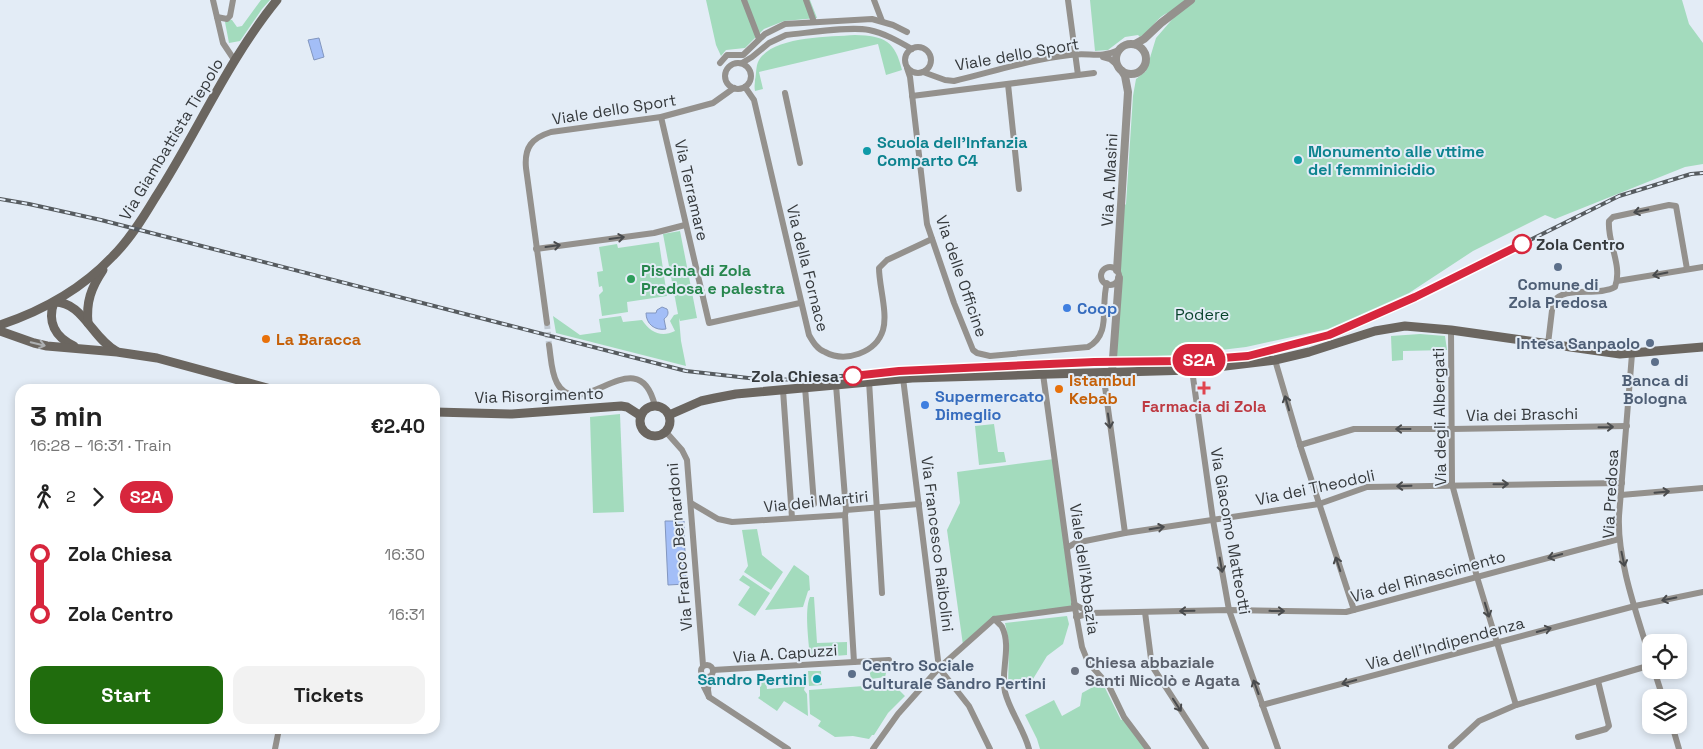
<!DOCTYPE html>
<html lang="en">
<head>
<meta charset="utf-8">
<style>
  :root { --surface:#fff; --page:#f2f2f2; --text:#222; --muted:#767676; --accent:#206c0d }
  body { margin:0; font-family:"Space Grotesk",sans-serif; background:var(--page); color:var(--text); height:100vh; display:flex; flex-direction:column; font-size:19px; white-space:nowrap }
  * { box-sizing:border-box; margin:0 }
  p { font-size:16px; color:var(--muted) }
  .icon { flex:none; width:28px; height:28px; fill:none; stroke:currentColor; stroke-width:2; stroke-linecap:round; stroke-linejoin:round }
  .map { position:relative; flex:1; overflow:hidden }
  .drawer { position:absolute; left:15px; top:384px; width:425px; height:350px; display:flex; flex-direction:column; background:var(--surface); border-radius:15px; box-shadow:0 2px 8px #0003 }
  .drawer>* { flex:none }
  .badge { padding:0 10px; border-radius:16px; font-size:18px; line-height:32px }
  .buttons { position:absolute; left:1642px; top:634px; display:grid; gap:10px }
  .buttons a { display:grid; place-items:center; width:45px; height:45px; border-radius:10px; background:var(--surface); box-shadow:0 2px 8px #0003; font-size:25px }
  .map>.badge { position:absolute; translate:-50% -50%; box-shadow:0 0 0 2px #fff }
  .legs { display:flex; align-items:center; gap:8px; height:55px; padding:0 15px; font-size:16px }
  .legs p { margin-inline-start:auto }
  .overview { display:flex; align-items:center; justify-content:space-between; height:85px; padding:0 15px }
  h1 { font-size:28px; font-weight:800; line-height:38px }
  .cta { display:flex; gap:10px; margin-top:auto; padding:10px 15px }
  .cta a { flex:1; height:58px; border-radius:15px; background:var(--accent); color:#fff; font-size:20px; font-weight:800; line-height:58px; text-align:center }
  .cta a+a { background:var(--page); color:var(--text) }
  ul { padding:0 15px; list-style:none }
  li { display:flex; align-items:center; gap:18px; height:60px; font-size:19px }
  li i { display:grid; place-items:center; width:8px; height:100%; margin:0 6px; background:currentColor }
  li i::after { content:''; width:12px; height:12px; margin:-6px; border:4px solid; border-radius:50%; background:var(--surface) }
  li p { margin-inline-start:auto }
  li:first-child i { background:linear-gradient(#0000 50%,currentColor 0) }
  li:last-child i { background:linear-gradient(currentColor 50%,#0000 0) }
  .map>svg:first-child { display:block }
  .green { fill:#a3dbbd }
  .water { fill:#a3bef7; stroke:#8296bf }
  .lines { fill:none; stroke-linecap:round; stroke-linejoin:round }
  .minor-tunnel { stroke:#c0c8d1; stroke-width:6; stroke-dasharray:6 3; stroke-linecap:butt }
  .minor { stroke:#94918d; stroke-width:6 }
  .tertiary { stroke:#94918d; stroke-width:8 }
  .secondary { stroke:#6b6660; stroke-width:9 }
  .rail-casing { stroke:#565b5f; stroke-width:4 }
  .rail { stroke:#e3ecf6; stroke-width:2; stroke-dasharray:5.5; stroke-linecap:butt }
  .oneway { stroke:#494b4d }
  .oneway2 { stroke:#adb0b2 }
  .line-1-casing { stroke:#fff; stroke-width:11 }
  .line-1 { stroke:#d7263d; stroke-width:8 }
  .culture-dot { fill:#0f9aa8; stroke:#e3ecf6; stroke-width:2 }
  .stop-1-dot { fill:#fff; stroke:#d7263d; stroke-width:2.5 }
  .service-dot { fill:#5c6f8a; stroke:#e3ecf6; stroke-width:2 }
  .leisure-dot { fill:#2e9e5b; stroke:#e3ecf6; stroke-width:2 }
  .shop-dot { fill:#3f7fe0; stroke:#e3ecf6; stroke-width:2 }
  .food-dot { fill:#e8710a; stroke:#e3ecf6; stroke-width:2 }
  .health-dot { fill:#e0444e; stroke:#e3ecf6; stroke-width:2 }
  .worship-dot { fill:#6b7280; stroke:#e3ecf6; stroke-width:2 }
  .labels { text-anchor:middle; stroke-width:4; stroke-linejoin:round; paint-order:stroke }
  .street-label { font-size:16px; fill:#363a3d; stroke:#e3ecf6 }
  .culture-label { font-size:16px; font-weight:bold; fill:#0d838f; stroke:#e3ecf6; text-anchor:start }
  .stop-label { font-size:16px; font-weight:bold; fill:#363a3d; stroke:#e3ecf6; text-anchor:start }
  .leisure-label { font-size:16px; font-weight:bold; fill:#27864d; stroke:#e3ecf6; text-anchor:start }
  .service-label { font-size:16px; font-weight:bold; fill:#4e5e75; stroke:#e3ecf6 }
  .shop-label { font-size:16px; font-weight:bold; fill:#366cbe; stroke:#e3ecf6; text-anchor:start }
  .park-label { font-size:16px; fill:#0b442d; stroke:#e3ecf6 }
  .food-label { font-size:16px; font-weight:bold; fill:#c56008; stroke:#e3ecf6; text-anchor:start }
  .health-label { font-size:16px; font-weight:bold; fill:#be3a42; stroke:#e3ecf6 }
  .worship-label { font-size:16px; font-weight:bold; fill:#5b616d; stroke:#e3ecf6; text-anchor:start }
</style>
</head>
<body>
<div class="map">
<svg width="1703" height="749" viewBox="0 0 1703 749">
  <rect width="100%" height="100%" fill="#e3ecf6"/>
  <g class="green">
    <polygon points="261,0 270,0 262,9 240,41 229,43 225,22 227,19 232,20 237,27 242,26"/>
    <polygon points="706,0 810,0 817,18 784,21 764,29 745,48 726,50 721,56 716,45"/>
    <path d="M 1090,0 L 1185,0 L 1179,10 C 1155,13 1158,26 1140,37 L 1138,35 L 1125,37 L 1108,50 L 1095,51 Z"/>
    <polygon points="1189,0 1682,0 1689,24 1703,43 1703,164 1685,167 1555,219 1545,215 1473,251 1409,293 1328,329 1246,347 1179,355 1113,358 1120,210 1126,204 1133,96 1136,79 1146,71 1156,38"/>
    <path d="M 855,35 C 885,36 895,41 902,70 L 886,75 L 878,44 L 759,72 L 763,89 L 755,91 C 754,86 755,84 755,80 C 757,72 755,64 761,57 C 779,36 829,37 855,35 Z"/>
    <path d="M 680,231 L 697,318 L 680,321 L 679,318 L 681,341 L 686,366 L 556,333 L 553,316 L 580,335 L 601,332 L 599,319 L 621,316 L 623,322 L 642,320 C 650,332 661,338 675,331 L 670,321 L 674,315 L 678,314 L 663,234 Z"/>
    <polygon points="659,242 667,296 627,302 628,312 602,316 599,295 603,291 602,286 599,287 597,272 603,271 599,247 617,244 618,248"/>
    <polygon points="1420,334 1445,336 1447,350 1403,351 1403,360 1392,361 1391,336"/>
    <polygon points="620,414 624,512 593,513 590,417"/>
    <polygon points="994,424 998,452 1004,452 1006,462 979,465 975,426"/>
    <polygon points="1054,459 1072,608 1004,615 963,645 947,530 960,503 957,472"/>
    <polygon points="757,529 762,555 783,572 771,590 744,572 748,566 742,530"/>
    <polygon points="794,565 809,576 810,590 808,591 803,607 765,610"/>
    <polygon points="743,575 770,593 755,616 738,605 750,587 739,580"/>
    <path d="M 810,597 L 814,597 L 817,643 L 847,642 L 847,655 L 810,658 C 809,644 804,609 810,597 Z"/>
    <polygon points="1067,616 1069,624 1063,644 1047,656 1033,679 1008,689 1009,642 1005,623"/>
    <polygon points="883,666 886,673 885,677 871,679 869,668"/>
    <polygon points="808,671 821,671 822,685 809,686"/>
    <polygon points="766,680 767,689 805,686 804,690 807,694 808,716 784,701 777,711 758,698 760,696 760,681"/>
    <polygon points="885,682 893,684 905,696 888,713 874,735 872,735 869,739 853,736 835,737 818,726 821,721 810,714 809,690 864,686"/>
    <polygon points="1102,682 1121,720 1126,718 1148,749 1040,749 1037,739 1025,715 1054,700 1062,716 1080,706 1082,693"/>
  </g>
  <g class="water">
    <polygon points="319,38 324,57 314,60 308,40"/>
    <path d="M 662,307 L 667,309 C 669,313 668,316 664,319 L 666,329 C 655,331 646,324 646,313 L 656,313 L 657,310 Z"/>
    <polygon points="665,521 684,521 686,584 668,585"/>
  </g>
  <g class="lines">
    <polyline class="minor-tunnel" points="547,323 549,345"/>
    <g class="minor">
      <polyline points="213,0 223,43 235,61"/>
      <polyline points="744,0 759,39"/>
      <polyline points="806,0 814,22"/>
      <polyline points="874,0 882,21"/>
      <polyline points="1068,0 1078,75"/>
      <polyline points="217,17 227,19 230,16 233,0"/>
      <circle cx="918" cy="60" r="13"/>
      <polyline points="1103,57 1110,59 1117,65"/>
      <polyline points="720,63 727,55 743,55 765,34 785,24 872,19 893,25 907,32"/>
      <path d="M 742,63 L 752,57 L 769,43 L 786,35 C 808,33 849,26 869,30 C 884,33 898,41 912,49"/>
      <circle cx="738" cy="76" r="13"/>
      <path d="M 907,68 L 910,77 L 927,224 L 954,303 L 973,350 L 977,353 L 990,356 L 1088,347 C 1112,334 1100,306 1107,283"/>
      <path d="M 923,72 L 945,80 L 954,81 C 992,72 1031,59 1070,55 C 1090,52 1099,59 1119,50"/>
      <polyline points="1008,84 1019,189"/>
      <path d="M 745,87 L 754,100 L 809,335 C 813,342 817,349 825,352 C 845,363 876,353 883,330 C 888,313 879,286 879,268 L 887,260 L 932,239"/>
      <polyline points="785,93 800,163"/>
      <polyline points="912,96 1094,73"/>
      <polyline points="661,117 709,323 800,303"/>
      <polyline points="536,249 654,233 685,225"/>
      <circle cx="1110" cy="276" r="9"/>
      <polyline points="1617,281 1703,267"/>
      <path d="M 547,323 L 526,168 C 524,147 532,138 551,132 L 661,117 L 713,103 L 734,88"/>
      <polyline points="1451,330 1452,484 1477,577 1516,705"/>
      <path d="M 1548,344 L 1553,302 C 1564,285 1598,297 1615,287 C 1623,265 1607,243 1609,221 L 1613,217 L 1669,205 L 1676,206 L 1687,269"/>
      <path d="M 549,345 C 551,357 551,372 557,383 C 580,426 638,336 655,406"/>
      <path d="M 1632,354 L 1619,516 C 1617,562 1638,617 1651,661"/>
      <polyline points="1275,360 1300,445 1354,610"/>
      <polyline points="1192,370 1213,520 1229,610 1278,749"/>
      <polyline points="1103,372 1125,533"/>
      <polyline points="1043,374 1075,608 1082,647 1088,662 1109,686 1124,717 1148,749"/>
      <polyline points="869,381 882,593"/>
      <polyline points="836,385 846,510"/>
      <polyline points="805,387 814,504"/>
      <polyline points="783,390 792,518"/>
      <polyline points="666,432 682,450 687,460 703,665"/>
      <polyline points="1300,445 1354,429 1452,429 1627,426"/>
      <polyline points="1621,495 1703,488"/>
      <polyline points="691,503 718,519 732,522 845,515 846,510 919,504"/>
      <polyline points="845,515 854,662"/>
      <polyline points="1067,548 1075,543 1125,533 1319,504 1367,487 1622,483"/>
      <polyline points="1074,604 1090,613"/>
      <polyline points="1145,612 1151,659 1154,669 1206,749"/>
      <polyline points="1076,617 1090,613 1229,610 1346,612 1619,539"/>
      <path d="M 994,619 C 996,621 1000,624 1002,627 C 1012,647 1000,672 1005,692 C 1010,712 1024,729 1029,749"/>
      <circle cx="707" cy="671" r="6"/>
      <polyline points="713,670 889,660"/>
      <polyline points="1654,670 1663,698"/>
      <polyline points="702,675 704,687 709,697 708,690 709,677"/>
      <polyline points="709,697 788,749"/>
      <polyline points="1262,705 1635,606 1703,592"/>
      <polyline points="1672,725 1679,749"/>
      <polyline points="1578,737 1606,729 1609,726 1598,681"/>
      <polyline points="1451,747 1479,721 1516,705 1651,665"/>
      <polyline points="275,749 279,729"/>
      <polyline points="873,749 898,714 939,668 903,378"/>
      <polyline points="990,749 969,706 939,668 994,619 1075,608"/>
    </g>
    <g class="tertiary">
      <polyline points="1135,44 1144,39 1161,23 1191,0"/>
      <circle cx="1131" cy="59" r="15"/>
      <polyline points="1117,270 1128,92 1125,76 1122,71"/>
      <polyline points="1112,372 1119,278"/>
    </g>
    <g class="secondary">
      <path d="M 54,302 C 82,301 92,338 116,351"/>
      <path d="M 54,302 C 47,322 55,337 74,346"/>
      <path d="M 88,323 C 86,302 91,288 103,270"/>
      <path d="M 0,325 C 42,311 82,289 113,256 C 130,239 143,218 155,198 C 197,133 228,60 277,0"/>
      <polyline points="0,331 34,343 47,346 117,352 157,358 271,389"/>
      <circle cx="655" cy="421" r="15"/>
      <polyline points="435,412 512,414 621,406 627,407 641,416"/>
      <polyline points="669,415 701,401 715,398 736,394 912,378 1192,370 1275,360 1309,352 1375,331 1405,326 1451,330 1620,354 1703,347"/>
    </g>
    <defs>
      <polyline id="rail" points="0,199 29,204 101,220 686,371 767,380 806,379 899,371 1112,362 1183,361 1248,356 1329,335 1415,297 1619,196 1691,174 1703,173"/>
    </defs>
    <use href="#rail" class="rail-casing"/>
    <use href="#rail" class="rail"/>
  </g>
  <defs><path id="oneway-shaft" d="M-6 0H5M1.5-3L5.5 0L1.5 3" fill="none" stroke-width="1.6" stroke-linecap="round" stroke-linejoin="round" transform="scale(1.25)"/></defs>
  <g class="oneway">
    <use href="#oneway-shaft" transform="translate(1641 211) rotate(168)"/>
    <use href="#oneway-shaft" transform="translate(617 238) rotate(-8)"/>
    <use href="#oneway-shaft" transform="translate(553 246) rotate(-8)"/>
    <use href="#oneway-shaft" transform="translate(1660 274) rotate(169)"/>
    <use href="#oneway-shaft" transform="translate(1287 403) rotate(-106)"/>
    <use href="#oneway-shaft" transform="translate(1109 421) rotate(82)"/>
    <use href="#oneway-shaft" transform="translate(1606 427) rotate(-1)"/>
    <use href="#oneway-shaft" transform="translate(1403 429) rotate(-180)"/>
    <use href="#oneway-shaft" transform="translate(1501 484) rotate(-1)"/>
    <use href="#oneway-shaft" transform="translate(1404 486) rotate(178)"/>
    <use href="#oneway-shaft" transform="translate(1662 492) rotate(-5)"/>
    <use href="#oneway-shaft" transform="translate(1157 528) rotate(-9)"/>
    <use href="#oneway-shaft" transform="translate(1555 556) rotate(165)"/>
    <use href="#oneway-shaft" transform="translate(1623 559) rotate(78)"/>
    <use href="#oneway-shaft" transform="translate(1338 564) rotate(-108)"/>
    <use href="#oneway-shaft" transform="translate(1221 565) rotate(80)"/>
    <use href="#oneway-shaft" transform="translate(1669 599) rotate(168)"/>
    <use href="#oneway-shaft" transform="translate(1487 610) rotate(73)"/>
    <use href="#oneway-shaft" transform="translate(1187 611) rotate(179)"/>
    <use href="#oneway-shaft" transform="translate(1277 611) rotate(1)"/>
    <use href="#oneway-shaft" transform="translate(1544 630) rotate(-15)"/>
    <use href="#oneway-shaft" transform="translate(1349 682) rotate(165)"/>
    <use href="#oneway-shaft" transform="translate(1256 687) rotate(-110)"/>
    <use href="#oneway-shaft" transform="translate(1177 705) rotate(57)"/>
  </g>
  <use class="oneway2" href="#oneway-shaft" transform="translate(38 344) rotate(13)"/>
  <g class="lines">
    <defs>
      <polyline id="line-1" points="853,376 899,371 1094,362 1183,361 1248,356 1329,335 1415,297 1522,244"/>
    </defs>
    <use href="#line-1" class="line-1-casing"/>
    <use href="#line-1" class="line-1"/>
  </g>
  <g class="culture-dot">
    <circle cx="867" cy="151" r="5"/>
    <circle cx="1298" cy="160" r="5"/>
    <circle cx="817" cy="679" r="5"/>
  </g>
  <g class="stop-1-dot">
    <circle cx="1522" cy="244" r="9"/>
    <circle cx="853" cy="376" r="9"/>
  </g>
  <g class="service-dot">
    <circle cx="1558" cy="267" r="5"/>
    <circle cx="1650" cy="343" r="5"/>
    <circle cx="1655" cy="362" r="5"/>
    <circle cx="852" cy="674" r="5"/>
  </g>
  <circle class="leisure-dot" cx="631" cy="279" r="5"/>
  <g class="shop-dot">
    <circle cx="1067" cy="308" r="5"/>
    <circle cx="925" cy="405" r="5"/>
  </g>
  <g class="food-dot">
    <circle cx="266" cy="339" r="5"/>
    <circle cx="1059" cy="389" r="5"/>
  </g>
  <path class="health-dot" d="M1201.5 380.5h5v5h5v5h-5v5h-5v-5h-5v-5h5z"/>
  <circle class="worship-dot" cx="1075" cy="671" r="5"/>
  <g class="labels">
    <g class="street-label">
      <text transform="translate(1017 54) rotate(-10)" y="6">Viale dello Sport</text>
      <text transform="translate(614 109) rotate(-9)" y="6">Viale dello Sport</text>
      <text transform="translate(171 139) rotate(-59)" y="6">Via Giambattista Tiepolo</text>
      <text transform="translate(1109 180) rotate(-87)" y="6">Via A. Masini</text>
      <text transform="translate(692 190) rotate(77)" y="6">Via Terramare</text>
      <text transform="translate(808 268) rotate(76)" y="6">Via della Fornace</text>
      <text transform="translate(962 276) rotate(71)" y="6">Via delle Officine</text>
      <text transform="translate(539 395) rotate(-2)" y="6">Via Risorgimento</text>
      <text transform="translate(1522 414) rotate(-1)" y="6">Via dei Braschi</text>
      <text transform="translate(1439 417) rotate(-91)" y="6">Via degli Albergati</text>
      <text transform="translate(1315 487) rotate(-12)" y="6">Via dei Theodoli</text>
      <text transform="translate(1610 494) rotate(-87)" y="6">Via Predosa</text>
      <text transform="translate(816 501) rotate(-6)" y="6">Via dei Martiri</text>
      <text transform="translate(1231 531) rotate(80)" y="6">Via Giacomo Matteotti</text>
      <text transform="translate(938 544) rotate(83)" y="6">Via Francesco Raibolini</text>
      <text transform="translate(679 547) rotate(-95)" y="6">Via Franco Bernardoni</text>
      <text transform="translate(1085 569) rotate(82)" y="6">Viale dell'Abbazia</text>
      <text transform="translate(1428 576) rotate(-15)" y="6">Via del Rinascimento</text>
      <text transform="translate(1445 643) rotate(-15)" y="6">Via dell'Indipendenza</text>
      <text transform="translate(785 653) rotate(-4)" y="6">Via A. Capuzzi</text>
    </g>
    <g class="culture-label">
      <text x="877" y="148">Scuola dell'Infanzia<tspan x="877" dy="18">Comparto C4</tspan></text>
      <text x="1308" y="157">Monumento alle vttime<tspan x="1308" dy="18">del femminicidio</tspan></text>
      <text x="807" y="685" text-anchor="end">Sandro Pertini</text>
    </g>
    <g class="stop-label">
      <text x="1536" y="250">Zola Centro</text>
      <text x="839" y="382" text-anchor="end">Zola Chiesa</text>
    </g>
    <g class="leisure-label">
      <text x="641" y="276">Piscina di Zola<tspan x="641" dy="18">Predosa e palestra</tspan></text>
    </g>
    <g class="service-label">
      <text x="1558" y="290">Comune di<tspan x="1558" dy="18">Zola Predosa</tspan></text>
      <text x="1640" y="349" text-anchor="end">Intesa Sanpaolo</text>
      <text x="1655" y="386">Banca di<tspan x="1655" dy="18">Bologna</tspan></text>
      <text x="862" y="671" text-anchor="start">Centro Sociale<tspan x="862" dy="18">Culturale Sandro Pertini</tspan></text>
    </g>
    <g class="shop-label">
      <text x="1077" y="314">Coop</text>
      <text x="935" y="402">Supermercato<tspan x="935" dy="18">Dimeglio</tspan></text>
    </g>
    <g class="park-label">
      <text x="1202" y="320">Podere</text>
    </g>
    <g class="food-label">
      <text x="276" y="345">La Baracca</text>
      <text x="1069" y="386">Istambul<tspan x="1069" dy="18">Kebab</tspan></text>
    </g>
    <g class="health-label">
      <text x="1204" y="412">Farmacia di Zola</text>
    </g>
    <g class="worship-label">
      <text x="1085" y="668">Chiesa abbaziale<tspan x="1085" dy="18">Santi Nicolò e Agata</tspan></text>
    </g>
  </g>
</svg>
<div class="buttons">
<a><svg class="icon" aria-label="locate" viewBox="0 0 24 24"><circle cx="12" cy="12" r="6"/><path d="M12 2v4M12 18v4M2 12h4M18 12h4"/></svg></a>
<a><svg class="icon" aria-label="layers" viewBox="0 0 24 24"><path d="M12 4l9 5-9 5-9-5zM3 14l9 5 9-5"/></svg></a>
</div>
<b class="badge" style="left:1199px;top:360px;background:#d7263d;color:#fff">S2A</b>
<section class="drawer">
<div class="overview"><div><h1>3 min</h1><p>16:28 – 16:31 · Train</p></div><b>€2.40</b></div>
<div class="legs"><svg class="icon" aria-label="walk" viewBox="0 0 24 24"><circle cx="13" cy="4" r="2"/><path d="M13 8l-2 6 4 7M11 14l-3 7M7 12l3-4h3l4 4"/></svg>2<svg class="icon" aria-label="forward" viewBox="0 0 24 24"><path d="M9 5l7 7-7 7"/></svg><b class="badge" style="background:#d7263d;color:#fff">S2A</b></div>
<ul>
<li><i style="color:#d7263d"></i><b>Zola Chiesa</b><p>16:30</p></li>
<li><i style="color:#d7263d"></i><b>Zola Centro</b><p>16:31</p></li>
</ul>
<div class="cta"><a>Start</a><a>Tickets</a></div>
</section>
</div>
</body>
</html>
